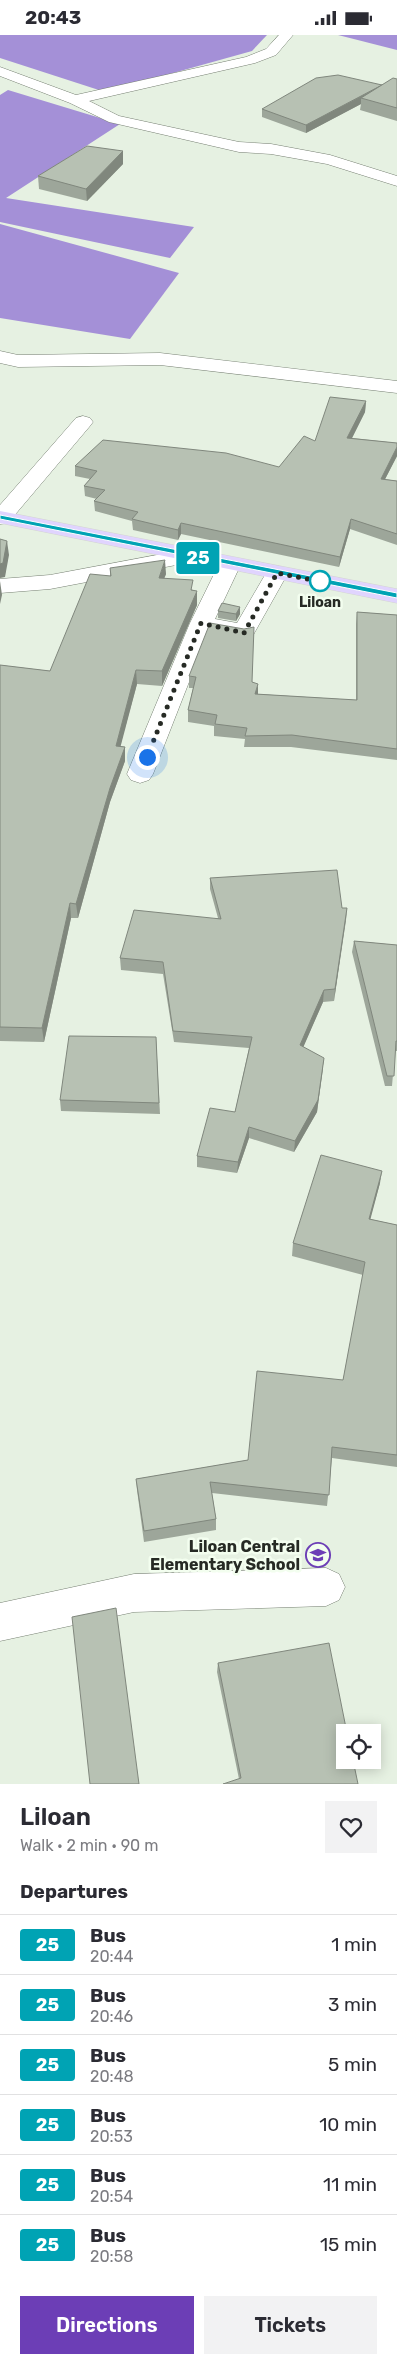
<!DOCTYPE html>
<html lang="en">
<head>
<meta charset="utf-8">
<style>
  :root { --surface:#fff; --page:#f2f2f3; --text:#2b2b33; --muted:#7c7c81; --line:#e1e1e2; --accent:#6c3eb6 }
  body { margin:0; font-family:Rubik,sans-serif; background:var(--page); color:var(--text); height:100vh; display:flex; flex-direction:column; font-size:19px; white-space:nowrap }
  * { box-sizing:border-box; margin:0 }
  p { font-size:16px; color:var(--muted) }
  .icon { flex:none; width:28px; height:28px; fill:none; stroke:currentColor; stroke-width:2; stroke-linecap:round; stroke-linejoin:round }
  .map { position:relative; height:1749px; overflow:hidden }
  .sheet { display:flex; flex-direction:column; background:var(--surface); flex:1 }
  .sheet>* { flex:none }
  .badge { padding:0 10px; border-radius:4px; font-size:18px; line-height:32px }
  .controls { position:absolute; left:336px; top:1689px; display:grid; gap:10px }
  .controls a { display:grid; place-items:center; width:45px; height:45px; border-radius:0px; background:var(--surface); box-shadow:0 2px 12px #0003; font-size:25px }
  .you { position:absolute; width:25px; height:25px; margin:-12px; border:4px solid #fff; border-radius:50%; background:#1a73e8; box-shadow:0 0 0 8px #1a73e833 }
  .map>.badge { position:absolute; translate:-50% -50%; box-shadow:0 0 0 2px #fff }
  h2 { padding:0 20px; font-size:19px; line-height:45px }
  .round { display:grid; place-items:center; flex:none; width:52px; height:52px; border-radius:0px; background:var(--page) }
  .head { display:flex; align-items:center; justify-content:space-between; height:85px; padding:0 20px }
  h1 { font-size:24px; font-weight:600; line-height:38px }
  .button { display:flex; gap:10px; margin-top:auto; padding:10px 20px }
  .button a { flex:1; height:58px; border-radius:0px; background:var(--accent); color:#fff; font-size:20px; font-weight:600; line-height:58px; text-align:center }
  .button a+a { background:var(--page); color:var(--text) }
  ul { padding:0; list-style:none }
  li { display:flex; align-items:center; gap:15px; height:60px; padding:0 20px; border-top:1px solid var(--line) }
  li div { flex:1 }
  li b { display:block; font-size:19px }
  li em { font-style:normal }
  li .badge { min-width:55px; font-weight:700; text-align:center }
  .status { display:flex; justify-content:space-between; align-items:center; height:35px; padding:0 25px; background:var(--surface); direction:ltr }
  .status svg { height:14px; fill:currentColor }
  .map>svg:first-child { display:block }
  .water { fill:#a490d7 }
  .lines { fill:none; stroke-linecap:round; stroke-linejoin:round }
  .minor-casing { stroke:#778073; stroke-width:1 }
  .major-casing { stroke:#d4d4d3; stroke-width:1 }
  .minor { fill:#fff; fill-rule:evenodd }
  .major { fill:#e0d4fe; fill-rule:evenodd }
  .wall { fill:#9da69a }
  .shaded-wall { fill:#80877d }
  .building { fill:#b7c1b3; stroke:#80877d }
  .line { fill:#00a3b4; stroke:#fff }
  .walk { stroke:#262a24; stroke-width:5; stroke-dasharray:0 9 }
  .stop-dot { fill:#fff; stroke:#00a3b4; stroke-width:2.5 }
  .labels { text-anchor:middle; stroke-width:5; stroke-linejoin:round; paint-order:stroke }
  .stop-label { font-size:14px; font-weight:bold; fill:#262a24; stroke:#f3feef }
  .near-poi-label { font-size:16px; font-weight:bold; fill:#262a24; stroke:#f3feef; text-anchor:end }
</style>
</head>
<body>
<div class="status"><b>20:43</b><svg viewBox="0 0 49 12"><path d="M0 12V9h3v3zM5 12V6h3v6zM10 12V3h3v9zM15 12V0h3v12zM26 1h20v11H26zM47 4h2v5h-2z"/></svg></div>
<div class="map">
<svg width="397" height="1749" viewBox="0 0 397 1749">
  <rect width="100%" height="100%" fill="#e6f1e2"/>
  <g class="water">
    <polygon points="0,0 267,0 252,16 105,57 0,23"/>
    <polygon points="338,0 397,0 397,15"/>
    <polygon points="8,55 120,89 6,163 194,192 170,223 0,187 0,60"/>
    <polygon points="0,189 179,238 130,304 0,283"/>
  </g>
  <g class="lines">
    <defs>
      <g id="minor">
        <polygon points="279,0 293,0 276,20 255,28 89,66 119,81 239,107 271,109 330,120 397,141 397,151 327,129 271,119 239,117 109,87 70,68 0,41 0,32 76,60 246,22 266,14"/>
        <polygon points="0,316 18,320 160,318 397,346 397,358 160,330 18,332 0,328"/>
        <polygon points="83,381 90,383 93,387 90,391 8,488 0,489 0,470 76,383"/>
        <polygon points="189,514 197,516 200,521 197,526 50,554 0,558 0,544 50,540"/>
        <polygon points="230,522 238,524 241,529 215,584 237,588 269,533 277,531 285,533 288,538 252,602 244,604 209,596 153,739 149,745 140,748 131,745 127,739 190,588 219,529 222,524"/>
        <polygon points="326,1533 339,1539 345,1552 339,1565 326,1571 134,1577 0,1606 0,1568 134,1539"/>
      </g>
      <polygon id="major" points="0,476 397,554 397,568 0,488"/>
    </defs>
    <use href="#minor" class="minor-casing"/>
    <use href="#major" class="major-casing"/>
    <use href="#minor" class="minor"/>
    <use href="#major" class="major"/>
  </g>
  <g class="wall">
    <polygon points="397,44 397,86 360,75 361,69 306,98 262,82 262,74 382,50"/>
    <polygon points="123,116 123,129 87,166 39,154 38,141"/>
    <polygon points="366,366 365,377 352,403 397,408 397,421 385,444 397,446 397,510 350,494 339,532 181,499 178,505 133,495 132,486 95,476 94,466 97,464 85,461 84,451 90,444 75,441 75,431 279,432 315,406"/>
    <polygon points="110,533 166,539 164,543 193,555 197,570 162,651 137,649 120,711 125,712 125,726 110,767 78,883 71,883 44,1007 0,1006 0,630 50,636 110,541"/>
    <polygon points="240,572 240,579 236,586 218,583 218,576"/>
    <polygon points="357,577 397,580 397,725 291,712 244,712 245,704 214,701 214,691 188,687 188,675 193,653 189,653 189,641 252,647 258,659 356,665 356,589"/>
    <polygon points="210,843 342,873 347,873 334,966 323,967 303,1012 323,1034 317,1077 294,1117 249,1103 237,1138 197,1132 197,1121 235,1077 249,1013 174,1007 163,939 121,935 120,923 218,883 210,854"/>
    <polygon points="354,906 397,910 397,1016 395,1016 392,1051 385,1051 352,917"/>
    <polygon points="156,1002 160,1079 61,1076 60,1065"/>
    <polygon points="380,1148 370,1184 397,1190 397,1432 332,1423 327,1471 212,1458 216,1484 216,1495 144,1507 137,1455 136,1444 248,1425 343,1345 363,1240 292,1221 293,1208"/>
    <polygon points="218,1628 358,1749 239,1744 217,1637"/>
  </g>
  <g class="shaded-wall">
    <polygon points="383,50 361,63 361,69 306,98 306,90"/>
    <polygon points="123,116 123,129 87,166 86,154"/>
    <polygon points="366,366 365,377 347,413 347,403"/>
    <polygon points="397,412 397,421 380,454 381,444"/>
    <polygon points="351,484 350,494 339,532 340,522"/>
    <polygon points="181,488 181,499 178,505 178,495"/>
    <polygon points="7,506 9,520 5,542 0,543 0,529"/>
    <polygon points="165,525 166,539 159,557 159,543"/>
    <polygon points="0,546 2,560 0,569"/>
    <polygon points="197,556 197,570 162,651 162,636"/>
    <polygon points="240,572 240,579 236,586 236,579"/>
    <polygon points="136,635 137,649 117,725 116,711"/>
    <polygon points="258,649 258,660 255,659"/>
    <polygon points="125,712 125,726 110,767 78,883 76,869 110,753"/>
    <polygon points="70,868 71,883 44,1007 42,993"/>
    <polygon points="347,873 346,885 334,966 335,954"/>
    <polygon points="324,955 323,967 299,1022 300,1010"/>
    <polygon points="324,1023 317,1077 294,1117 295,1106"/>
    <polygon points="249,1092 249,1103 237,1138 238,1127"/>
    <polygon points="382,1136 380,1148 367,1197 369,1184"/>
  </g>
  <g class="building">
    <polygon points="338,40 382,50 306,90 262,74 316,43"/>
    <polygon points="393,43 397,44 397,73 361,63"/>
    <polygon points="87,111 123,116 86,154 38,141"/>
    <polygon points="330,362 366,366 347,403 397,408 397,412 381,444 397,446 397,499 351,484 340,522 181,488 178,495 132,484 138,477 94,466 105,455 84,451 97,436 75,431 103,405 226,418 279,432 304,401 315,406"/>
    <polygon points="0,504 7,506 3,528 0,529"/>
    <polygon points="165,525 159,543 193,545 191,555 197,556 162,636 136,635 116,711 125,712 110,753 76,869 70,868 42,993 0,992 0,630 50,636 90,539 111,541 110,533"/>
    <polygon points="222,568 240,572 236,579 218,576"/>
    <polygon points="357,577 397,580 397,714 292,700 245,701 247,693 215,689 217,680 188,675 196,642 189,641 210,588 244,594 254,592 252,647 258,649 255,659 357,665"/>
    <polygon points="337,835 342,873 347,873 335,954 324,955 300,1010 324,1023 318,1065 295,1106 249,1092 238,1127 197,1121 210,1073 235,1077 252,1002 173,996 163,927 120,923 134,875 221,884 210,843"/>
    <polygon points="354,906 397,910 397,1006 396,1006 394,1041 387,1041"/>
    <polygon points="69,1001 156,1002 159,1068 60,1065"/>
    <polygon points="321,1120 382,1136 369,1184 397,1190 397,1420 332,1412 329,1460 210,1447 216,1484 144,1496 136,1444 248,1425 257,1336 343,1345 365,1227 293,1208"/>
    <polygon points="116,1573 139,1749 90,1749 72,1582"/>
    <polygon points="329,1608 347,1698 345,1698 345,1725 353,1725 358,1749 223,1749 241,1743 218,1628"/>
  </g>
  <polygon class="line" points="0,480 397,558 397,563 0,484"/>
  <g class="lines">
    <polyline class="walk" points="147,722 201,588 244,598 277,538 328,548 320,546"/>
  </g>
  <defs>
    <symbol id="school-ring" viewBox="-11 -11 22 22"><circle r="9.5" fill="#f3feef" stroke="#6c3eb6" stroke-width="1.5"/><path d="M0-5L7-2L0 1L-7-2ZM-4 1L0 2.5L4 1V4Q0 6-4 4Z" fill="#6c3eb6"/></symbol>
  </defs>
  <g fill-rule="evenodd">
    <use href="#school-ring" x="304" y="1506" width="28" height="28"/>
  </g>
  <circle class="stop-dot" cx="320" cy="546" r="10"/>
  <g class="labels">
    <g class="stop-label">
      <text x="320" y="572">Liloan</text>
    </g>
    <g class="near-poi-label">
      <text x="300" y="1517">Liloan Central<tspan x="300" dy="18">Elementary School</tspan></text>
    </g>
  </g>
</svg>
<div class="controls">
<a><svg class="icon" aria-label="locate" viewBox="0 0 24 24"><circle cx="12" cy="12" r="6"/><path d="M12 2v4M12 18v4M2 12h4M18 12h4"/></svg></a>
</div>
<div class="you" style="left:147px;top:722px"></div>
<b class="badge" style="left:198px;top:523px;background:#00a3b4;color:#fff">25</b>
</div>
<section class="sheet">
<div class="head"><div><h1>Liloan</h1><p>Walk · 2 min · 90 m</p></div><a class="round"><svg class="icon" aria-label="heart" viewBox="0 0 24 24"><path d="M12 20l-8-8c-3-5 5-10 8-4 3-6 11-1 8 4z"/></svg></a></div>
<h2>Departures</h2>
<ul>
<li><span class="badge" style="background:#00a3b4;color:#fff">25</span><div><b>Bus</b><p>20:44</p></div><em>1 min</em></li>
<li><span class="badge" style="background:#00a3b4;color:#fff">25</span><div><b>Bus</b><p>20:46</p></div><em>3 min</em></li>
<li><span class="badge" style="background:#00a3b4;color:#fff">25</span><div><b>Bus</b><p>20:48</p></div><em>5 min</em></li>
<li><span class="badge" style="background:#00a3b4;color:#fff">25</span><div><b>Bus</b><p>20:53</p></div><em>10 min</em></li>
<li><span class="badge" style="background:#00a3b4;color:#fff">25</span><div><b>Bus</b><p>20:54</p></div><em>11 min</em></li>
<li><span class="badge" style="background:#00a3b4;color:#fff">25</span><div><b>Bus</b><p>20:58</p></div><em>15 min</em></li>
</ul>
<div class="button"><a>Directions</a><a>Tickets</a></div>
</section>
</body>
</html>
